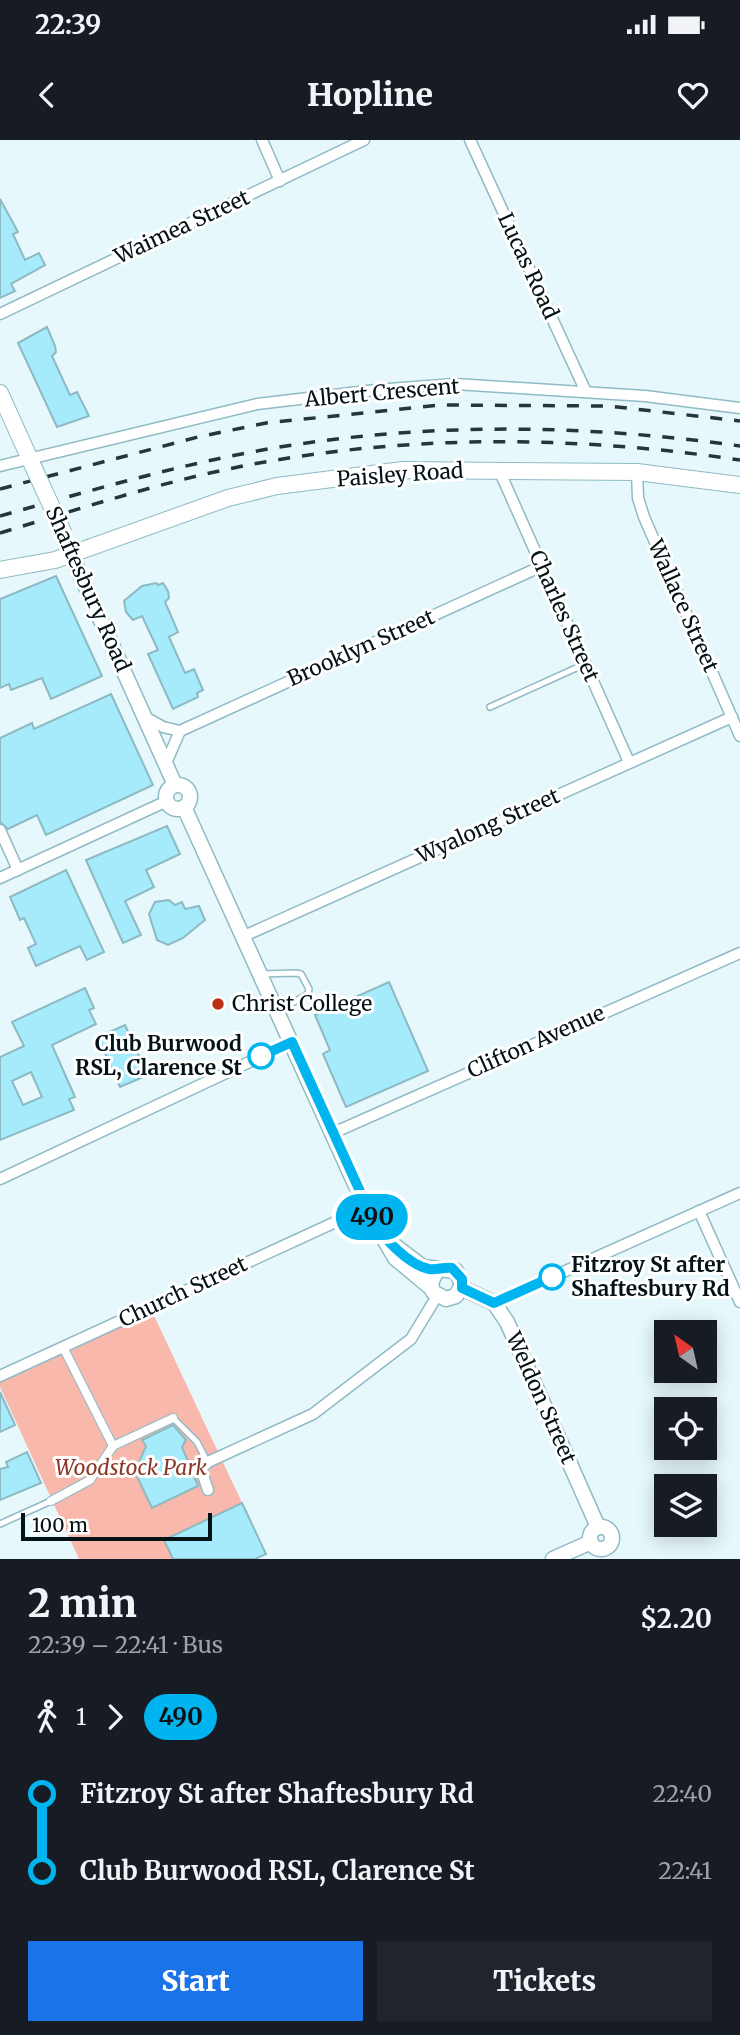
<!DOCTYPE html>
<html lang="en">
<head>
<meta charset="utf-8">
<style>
  :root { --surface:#171b24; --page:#20242c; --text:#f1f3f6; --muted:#9ea1a6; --accent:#1a73e8 }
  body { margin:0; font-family:Merriweather,serif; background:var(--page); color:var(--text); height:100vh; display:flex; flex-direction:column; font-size:26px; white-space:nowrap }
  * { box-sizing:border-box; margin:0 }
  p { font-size:23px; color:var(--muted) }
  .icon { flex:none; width:38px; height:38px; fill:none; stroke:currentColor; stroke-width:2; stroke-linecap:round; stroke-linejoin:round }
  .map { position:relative; height:1419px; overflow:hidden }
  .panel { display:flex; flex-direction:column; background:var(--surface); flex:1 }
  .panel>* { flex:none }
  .badge { padding:0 14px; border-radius:23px; font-size:24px; line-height:46px }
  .needle { width:46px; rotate:326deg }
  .fabs { position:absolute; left:654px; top:1180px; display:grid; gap:14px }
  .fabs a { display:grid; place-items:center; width:63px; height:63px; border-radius:0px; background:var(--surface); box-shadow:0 4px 18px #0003; font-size:35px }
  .scale { position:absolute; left:21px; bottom:18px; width:191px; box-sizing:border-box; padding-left:7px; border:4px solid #031216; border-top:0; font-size:19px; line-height:24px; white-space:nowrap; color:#031216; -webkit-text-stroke:5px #fff; paint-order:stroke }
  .map>.badge { position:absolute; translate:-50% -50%; box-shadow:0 0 0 4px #fff }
  .legs { display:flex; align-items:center; gap:10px; height:77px; padding:0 28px; font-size:23px }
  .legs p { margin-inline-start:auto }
  .overview { display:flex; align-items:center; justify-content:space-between; height:119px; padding:0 28px }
  h1 { font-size:38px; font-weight:800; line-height:52px }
  .cta { display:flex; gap:14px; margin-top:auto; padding:14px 28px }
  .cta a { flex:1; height:80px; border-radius:0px; background:var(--accent); color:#fff; font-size:28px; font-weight:800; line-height:80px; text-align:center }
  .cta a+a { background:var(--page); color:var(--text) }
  ul { padding:0 28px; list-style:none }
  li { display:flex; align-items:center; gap:24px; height:77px; font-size:26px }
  li i { display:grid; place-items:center; width:10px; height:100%; margin:0 9px; background:currentColor }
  li i::after { content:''; width:18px; height:18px; margin:-9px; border:5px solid; border-radius:50%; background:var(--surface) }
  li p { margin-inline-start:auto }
  li:first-child i { background:linear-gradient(#0000 50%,currentColor 0) }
  li:last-child i { background:linear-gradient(currentColor 50%,#0000 0) }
  .status { display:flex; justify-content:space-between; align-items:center; height:49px; padding:0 35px; background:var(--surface); direction:ltr }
  .status svg { height:19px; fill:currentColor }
  header { display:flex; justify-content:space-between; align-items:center; height:91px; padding:0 28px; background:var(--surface); font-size:32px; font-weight:800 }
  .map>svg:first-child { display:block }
  .green { fill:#f8b8ab }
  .building { fill:#a5ebfb; stroke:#8db9c3; stroke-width:2; fill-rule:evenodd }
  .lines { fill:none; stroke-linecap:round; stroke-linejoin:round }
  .service-casing { stroke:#8fbbc5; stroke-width:8 }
  .pedestrian-casing { stroke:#8fbbc5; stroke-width:10 }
  .minor-casing { stroke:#8fbbc5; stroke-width:13 }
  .tertiary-casing { stroke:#8fbbc5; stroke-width:17 }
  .secondary-casing { stroke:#8fbbc5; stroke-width:18 }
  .service { stroke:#fff; stroke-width:5 }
  .pedestrian { stroke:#fff; stroke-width:8 }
  .minor { stroke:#fff; stroke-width:10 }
  .tertiary { stroke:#fff; stroke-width:14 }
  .secondary { stroke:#fff; stroke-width:16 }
  .rail { stroke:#263539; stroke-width:3.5; stroke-dasharray:12 12; stroke-linecap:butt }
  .secondary-bridge-casing { stroke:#8fbbc5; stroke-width:18; stroke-linecap:butt }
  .secondary-bridge { stroke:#fff; stroke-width:16 }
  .line-1-casing { stroke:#fff; stroke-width:16 }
  .line-1 { stroke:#00b5ef; stroke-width:10 }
  .poi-dot { fill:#bc3017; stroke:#fff; stroke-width:2.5 }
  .stop-1-dot { fill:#fff; stroke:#00b5ef; stroke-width:3.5 }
  .labels { text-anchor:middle; stroke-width:6; stroke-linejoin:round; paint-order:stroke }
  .street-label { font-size:21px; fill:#031216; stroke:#fff }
  .poi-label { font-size:21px; fill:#031216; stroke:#fff; text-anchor:start }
  .stop-label { font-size:21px; font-weight:bold; fill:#031216; stroke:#fff; text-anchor:end }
  .park-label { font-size:21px; font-style:italic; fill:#8d3727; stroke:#fff }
</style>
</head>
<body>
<div class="status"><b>22:39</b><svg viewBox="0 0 49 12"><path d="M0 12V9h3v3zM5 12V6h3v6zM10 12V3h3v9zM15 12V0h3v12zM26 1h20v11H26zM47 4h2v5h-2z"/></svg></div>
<header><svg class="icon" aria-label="back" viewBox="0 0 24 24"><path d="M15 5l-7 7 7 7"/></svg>Hopline<svg class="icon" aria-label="heart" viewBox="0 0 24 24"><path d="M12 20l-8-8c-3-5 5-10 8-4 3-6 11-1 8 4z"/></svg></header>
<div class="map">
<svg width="740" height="1419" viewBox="0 0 740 1419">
  <rect width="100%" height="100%" fill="#e6f8fc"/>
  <polygon class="green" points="150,1167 266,1414 255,1419 79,1419 0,1247 0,1236"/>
  <g class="building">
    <polygon points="0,59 18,92 13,94 25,120 39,113 45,125 11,144 15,151 0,158"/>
    <polygon points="47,187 55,206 56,212 52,216 70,255 77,252 89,276 57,287 18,203"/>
    <polygon points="56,436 102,536 51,559 42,538 11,550 9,544 0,548 0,459"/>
    <polygon points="156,443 158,445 163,443 168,451 169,458 165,462 178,492 169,497 185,533 194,529 203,550 197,553 198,557 173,569 148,514 158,510 142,476 133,480 126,472 124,461 142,446"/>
    <polygon points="111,554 153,645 46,695 37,675 8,689 0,682 0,598 32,583 34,589"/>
    <polygon points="167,686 180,714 146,730 154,747 125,761 141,795 123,803 86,720"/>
    <polygon points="66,730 104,812 87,820 80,806 36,826 28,808 36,804 24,778 20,780 10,757"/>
    <polygon points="169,760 175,765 182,762 185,769 199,766 205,780 183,798 168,805 157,800 149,774 155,762"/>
    <polygon points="389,842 428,931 346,967 323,914 330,910 315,875"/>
    <path d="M 85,848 L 94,868 L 89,870 L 96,884 L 52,905 L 75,957 L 69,959 L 74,970 L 0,1000 L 0,917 L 24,906 L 12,882 ZM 31,932 L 42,957 L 23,965 L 12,941 Z"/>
    <polygon points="125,885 148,935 120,947 98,897"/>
    <polygon points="0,1252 15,1285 0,1292"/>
    <polygon points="173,1285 186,1300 182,1307 198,1346 152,1368 133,1328 138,1325 146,1306 142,1300"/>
    <polygon points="27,1312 41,1343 0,1360 0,1329 8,1327 6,1322"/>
    <polygon points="242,1363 266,1414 255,1419 173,1419 164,1400"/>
  </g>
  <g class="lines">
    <defs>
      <g id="service">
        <polyline points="490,567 585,524"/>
        <polyline points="261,834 296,833 301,834 309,849 308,854 278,871"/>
        <polyline points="173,1278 197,1302 207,1321"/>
        <polyline points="0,1384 51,1361"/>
      </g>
      <g id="pedestrian">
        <polyline points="63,1207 113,1306"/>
        <polyline points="51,1361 90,1340 113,1306 173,1278"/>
      </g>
      <g id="minor">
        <polyline points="262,0 280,41"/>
        <polyline points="470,0 586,252"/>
        <polyline points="0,174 364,0"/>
        <polyline points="0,326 257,264 376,250 455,244 645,256 740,268"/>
        <polyline points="499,330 629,622"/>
        <polyline points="637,332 638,358 644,377 740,596"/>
        <polyline points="145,577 163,587 180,591"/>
        <polyline points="166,623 180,591 542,426"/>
        <polyline points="0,690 18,730"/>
        <polyline points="0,738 167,661"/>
        <polyline points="244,796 732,577"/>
        <polyline points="333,993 740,813"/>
        <polyline points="0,1039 292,902"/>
        <polyline points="699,1071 740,1162"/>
        <polyline points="494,1163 740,1053"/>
        <polyline points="0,1236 366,1068"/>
        <polyline points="208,1350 201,1329 208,1322 313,1274 411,1199 437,1156"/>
      </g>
      <g id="tertiary">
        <polyline points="71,414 175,645"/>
        <circle cx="178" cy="657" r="12"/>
        <polyline points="184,667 366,1068 395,1118 431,1148"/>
        <polyline points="386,1099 423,1127 456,1131 462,1144 456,1156 446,1159 433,1152 431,1143 437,1130"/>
        <polyline points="462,1148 494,1163 507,1182 598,1387"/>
        <circle cx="601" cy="1398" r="11"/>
        <polyline points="553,1419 591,1402"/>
      </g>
      <g id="secondary">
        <polyline points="0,253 33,326"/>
        <polyline points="0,430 55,420 228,358 277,346 403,330 637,332 740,345"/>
      </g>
    </defs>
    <use href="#service" class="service-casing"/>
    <use href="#pedestrian" class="pedestrian-casing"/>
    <use href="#minor" class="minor-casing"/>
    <use href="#tertiary" class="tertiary-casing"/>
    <use href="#secondary" class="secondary-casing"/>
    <use href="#service" class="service"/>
    <use href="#pedestrian" class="pedestrian"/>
    <use href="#minor" class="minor"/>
    <use href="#tertiary" class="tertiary"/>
    <use href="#secondary" class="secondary"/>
    <g class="rail">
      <polyline points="0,349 198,297 266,283 440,265 609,266 740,281"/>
      <path d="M 0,376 C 89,351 177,325 268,309 C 424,282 584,284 740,306"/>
      <path d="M 0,393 C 89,366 179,336 271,321 C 426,294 585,297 740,320"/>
    </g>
    <defs>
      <polyline id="secondary-bridge" points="33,326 64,394"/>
    </defs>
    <use href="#secondary-bridge" class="secondary-bridge-casing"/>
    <use href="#secondary-bridge" class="secondary-bridge"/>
  </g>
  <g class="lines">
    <defs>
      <path id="line-1" d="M 261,916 L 292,902 L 374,1082 C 384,1099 409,1125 429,1129 C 437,1130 444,1127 452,1128 L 462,1139 L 462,1148 L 494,1163 L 552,1137"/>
    </defs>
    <use href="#line-1" class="line-1-casing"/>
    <use href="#line-1" class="line-1"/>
  </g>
  <circle class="poi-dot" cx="218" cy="864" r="7"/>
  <g class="stop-1-dot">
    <circle cx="261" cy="916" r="12"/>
    <circle cx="552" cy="1137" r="12"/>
  </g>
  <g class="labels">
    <g class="street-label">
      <text transform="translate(182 87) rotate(-25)" y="7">Waimea Street</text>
      <text transform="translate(528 126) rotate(65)" y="7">Lucas Road</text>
      <text transform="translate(382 253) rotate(-5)" y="7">Albert Crescent</text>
      <text transform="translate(400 335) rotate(-4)" y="7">Paisley Road</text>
      <text transform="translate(88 449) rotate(66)" y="7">Shaftesbury Road</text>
      <text transform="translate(683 466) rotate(66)" y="7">Wallace Street</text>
      <text transform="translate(564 476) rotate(66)" y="7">Charles Street</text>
      <text transform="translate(361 508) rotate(-24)" y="7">Brooklyn Street</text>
      <text transform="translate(488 686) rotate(-24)" y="7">Wyalong Street</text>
      <text transform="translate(536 902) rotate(-24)" y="7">Clifton Avenue</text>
      <text transform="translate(183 1152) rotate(-25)" y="7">Church Street</text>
      <text transform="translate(541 1258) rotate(66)" y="7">Weldon Street</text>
    </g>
    <g class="poi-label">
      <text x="232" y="871">Christ College</text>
    </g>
    <g class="stop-label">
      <text x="242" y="911">Club Burwood<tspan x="242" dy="24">RSL, Clarence St</tspan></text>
      <text x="571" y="1132" text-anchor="start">Fitzroy St after<tspan x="571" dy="24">Shaftesbury Rd</tspan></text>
    </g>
    <g class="park-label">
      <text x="131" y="1335">Woodstock Park</text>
    </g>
  </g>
</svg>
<div class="fabs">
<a><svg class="needle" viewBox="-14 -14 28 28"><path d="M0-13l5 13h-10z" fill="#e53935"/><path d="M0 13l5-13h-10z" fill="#9ea1a6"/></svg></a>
<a><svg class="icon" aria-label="locate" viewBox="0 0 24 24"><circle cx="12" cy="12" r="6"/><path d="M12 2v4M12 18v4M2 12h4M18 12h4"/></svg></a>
<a><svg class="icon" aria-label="layers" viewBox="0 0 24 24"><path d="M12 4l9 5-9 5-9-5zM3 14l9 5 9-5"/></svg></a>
</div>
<div class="scale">100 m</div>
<b class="badge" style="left:372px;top:1077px;background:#00b5ef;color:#111">490</b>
</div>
<section class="panel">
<div class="overview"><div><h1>2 min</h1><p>22:39 – 22:41 · Bus</p></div><b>$2.20</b></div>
<div class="legs"><svg class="icon" aria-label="walk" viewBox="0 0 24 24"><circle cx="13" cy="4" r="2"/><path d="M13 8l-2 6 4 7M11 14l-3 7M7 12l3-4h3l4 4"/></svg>1<svg class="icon" aria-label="forward" viewBox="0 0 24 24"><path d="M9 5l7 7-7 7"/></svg><b class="badge" style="background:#00b5ef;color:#111">490</b></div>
<ul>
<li><i style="color:#00b5ef"></i><b>Fitzroy St after Shaftesbury Rd</b><p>22:40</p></li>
<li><i style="color:#00b5ef"></i><b>Club Burwood RSL, Clarence St</b><p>22:41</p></li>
</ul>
<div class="cta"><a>Start</a><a>Tickets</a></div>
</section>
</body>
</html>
